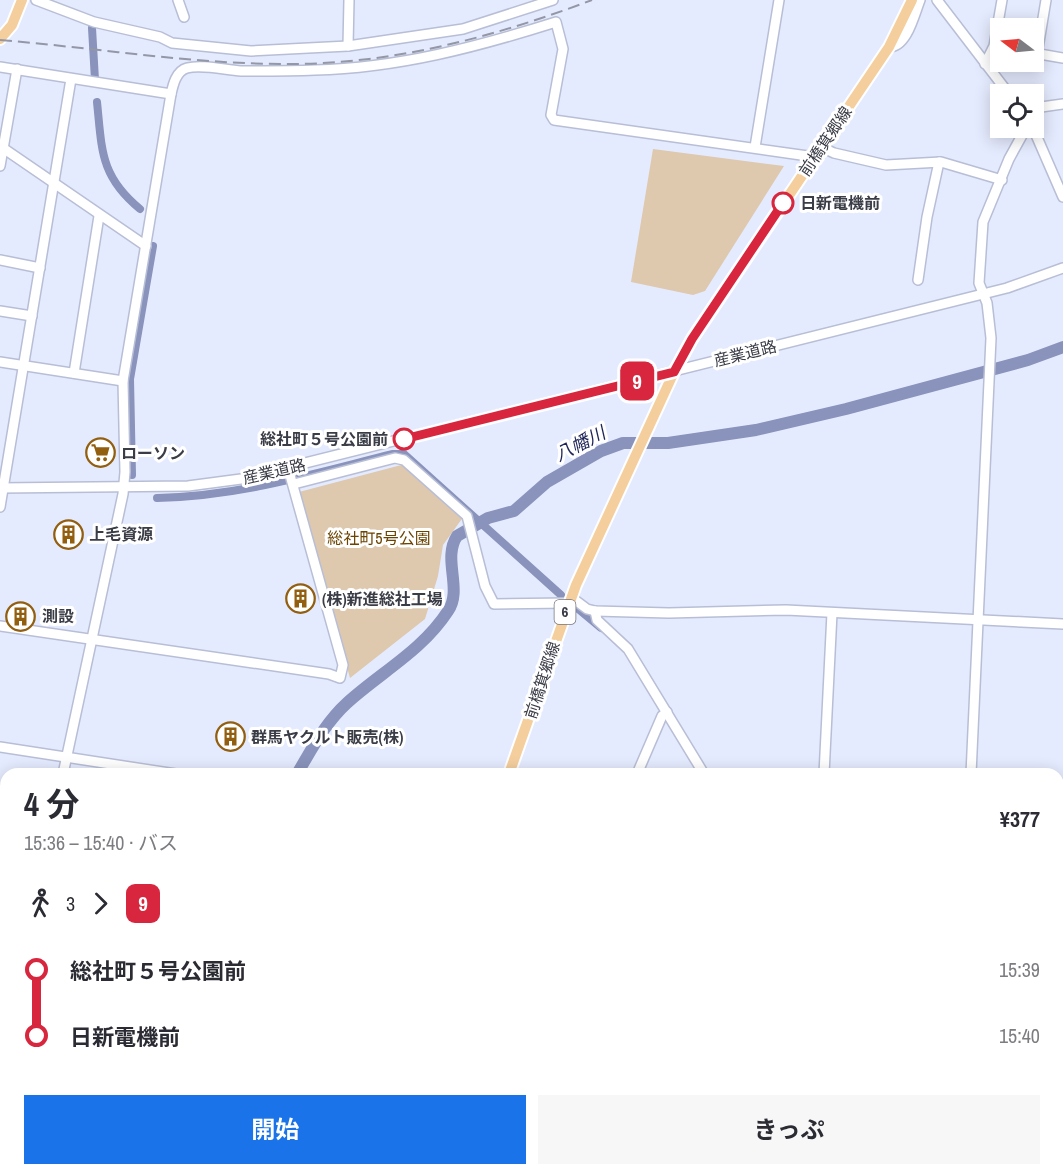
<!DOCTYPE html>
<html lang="ja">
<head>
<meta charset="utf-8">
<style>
  :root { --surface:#fff; --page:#f7f7f7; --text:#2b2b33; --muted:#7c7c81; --accent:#1a73e8 }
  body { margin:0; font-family:"Archivo Narrow","Noto Sans JP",sans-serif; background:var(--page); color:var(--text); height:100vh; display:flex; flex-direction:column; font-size:22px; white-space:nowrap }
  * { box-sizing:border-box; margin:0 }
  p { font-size:20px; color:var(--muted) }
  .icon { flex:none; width:33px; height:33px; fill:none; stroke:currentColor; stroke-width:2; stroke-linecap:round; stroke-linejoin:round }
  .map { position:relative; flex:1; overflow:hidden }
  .details { position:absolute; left:0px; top:768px; width:1064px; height:408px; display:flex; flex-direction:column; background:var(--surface); border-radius:18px 18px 0 0; box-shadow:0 3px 15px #0003 }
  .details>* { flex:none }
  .badge { padding:0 12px; border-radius:9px; font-size:21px; line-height:39px }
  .needle { width:39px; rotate:286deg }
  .controls { position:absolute; left:990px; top:18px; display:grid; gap:12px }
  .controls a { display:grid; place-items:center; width:54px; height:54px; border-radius:0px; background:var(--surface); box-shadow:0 3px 15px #0003; font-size:30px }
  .map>.badge { position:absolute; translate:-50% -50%; box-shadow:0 0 0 3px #fff }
  .legs { display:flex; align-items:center; gap:9px; height:66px; padding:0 24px; font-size:20px }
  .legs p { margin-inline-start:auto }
  .overview { display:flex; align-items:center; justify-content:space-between; height:102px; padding:0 24px }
  h1 { font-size:33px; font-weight:700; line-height:45px }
  .primary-button { display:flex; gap:12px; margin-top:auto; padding:12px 24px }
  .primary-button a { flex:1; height:69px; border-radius:0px; background:var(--accent); color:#fff; font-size:24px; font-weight:700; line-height:69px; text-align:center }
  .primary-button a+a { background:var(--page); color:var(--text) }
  ul { padding:0 24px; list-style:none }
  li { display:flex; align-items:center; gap:21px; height:66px; font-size:22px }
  li i { display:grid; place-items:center; width:9px; height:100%; margin:0 8px; background:currentColor }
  li i::after { content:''; width:15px; height:15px; margin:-8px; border:4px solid; border-radius:50%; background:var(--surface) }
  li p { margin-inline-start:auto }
  li:first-child i { background:linear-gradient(#0000 50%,currentColor 0) }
  li:last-child i { background:linear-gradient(currentColor 50%,#0000 0) }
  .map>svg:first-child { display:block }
  .green { fill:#dec8ae }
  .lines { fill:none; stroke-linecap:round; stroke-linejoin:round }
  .canal { stroke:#8993bb; stroke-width:8 }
  .river { stroke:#8993bb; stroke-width:12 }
  .minor-casing { stroke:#b8bed6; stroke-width:12 }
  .major-casing { stroke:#fff; stroke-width:14 }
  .highway-casing { stroke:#fff; stroke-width:16 }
  .minor { stroke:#fff; stroke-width:9 }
  .major { stroke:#f4ce9d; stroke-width:10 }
  .highway { stroke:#edad5b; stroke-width:14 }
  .rail { stroke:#9397a6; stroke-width:2; stroke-dasharray:12 6; stroke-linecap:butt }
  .line-1-casing { stroke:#fff; stroke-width:14 }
  .line-1 { stroke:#d7263d; stroke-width:9 }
  .stop-1-dot { fill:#fff; stroke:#d7263d; stroke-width:3 }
  .labels { text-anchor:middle; stroke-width:6; stroke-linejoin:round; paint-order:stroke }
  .shield { fill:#fff; stroke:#75767e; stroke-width:1.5 }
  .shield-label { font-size:15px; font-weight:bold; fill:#3a3c46 }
  .street-label { font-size:16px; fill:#3a3c46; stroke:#fff }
  .stop-label { font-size:16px; font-weight:bold; fill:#3a3c46; stroke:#fff; text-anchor:start }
  .poi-label { font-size:16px; font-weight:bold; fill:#3a3c46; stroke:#fff; text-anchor:start }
  .park-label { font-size:16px; fill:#6c4400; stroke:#fff }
  .water-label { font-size:18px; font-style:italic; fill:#1e2457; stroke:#fff }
</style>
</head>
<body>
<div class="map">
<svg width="1063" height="1176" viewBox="0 0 1063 1176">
  <rect width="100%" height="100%" fill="#e5ebfe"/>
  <g class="green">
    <polygon points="653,149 784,166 705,291 693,295 631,282"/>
    <polygon points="405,464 464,516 443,545 438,576 425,619 350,678 299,492"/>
    <polygon points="6,1073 6,1105 5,1109 0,1108 0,1075"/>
  </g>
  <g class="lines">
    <g class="canal">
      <polyline points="92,28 95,80"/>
      <path d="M 97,102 C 102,150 100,176 140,209"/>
      <polyline points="132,475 130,379 153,246"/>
      <path d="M 157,498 C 241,496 312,474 393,454 L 404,454 L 561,595"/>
      <polyline points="577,608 601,628"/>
      <polyline points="938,1170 941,1176"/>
    </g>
    <g class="river">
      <path d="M 297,774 C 312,749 325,723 347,703 C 381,672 422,651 448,611 C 463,589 442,559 457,536 L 488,518 L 514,511 L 547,482 L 601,451 L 623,443 L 668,443 L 756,430 L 846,409 L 1028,360 L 1063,347"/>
      <polyline points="6,1176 6,1156"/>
    </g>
    <defs>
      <g id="minor">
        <polyline points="36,0 94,22 160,37 172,43 251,51 348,46 463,29 553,0"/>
        <polyline points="178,0 184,17"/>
        <polyline points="937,0 1009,94"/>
        <polyline points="348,46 349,0"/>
        <path d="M 889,47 C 907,47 914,15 920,0"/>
        <polyline points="1034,53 1063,58"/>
        <polyline points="1037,54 1046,0"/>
        <polyline points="985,64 994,46 1002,0"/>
        <polyline points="0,67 171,94"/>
        <polyline points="1034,108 1063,104"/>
        <polyline points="1033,128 1063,197"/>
        <polyline points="0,146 146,246"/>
        <polyline points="755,147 779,0"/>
        <polyline points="821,147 834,153 886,165 941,162 1002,180"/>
        <polyline points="0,166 17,69"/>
        <polyline points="0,260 40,268"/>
        <polyline points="918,280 927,217 939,162"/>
        <polyline points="0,311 32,316"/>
        <polyline points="0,362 123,381"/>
        <polyline points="74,373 99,216"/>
        <polyline points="294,484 395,458 404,460 467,516 485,586 494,604 568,603"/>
        <polyline points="0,488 188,486 241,479 1007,288 1063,268"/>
        <polyline points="0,507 71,79"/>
        <polyline points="571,597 587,609 595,611 669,613 786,610 1063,624"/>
        <polyline points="595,611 597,620 628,649 704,774"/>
        <polyline points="0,626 329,674 340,678 343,665 288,468"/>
        <polyline points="0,747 176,774"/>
        <path d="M 63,774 L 123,494 L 125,472 L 123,381 L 171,94 C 173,85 176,71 187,68 C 202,64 225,70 241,71 C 266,71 290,71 315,70 C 398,68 477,47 556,22 L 563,49 L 551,115 L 554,120 L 815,157"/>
        <polyline points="637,774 662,716 667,712"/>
        <polyline points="824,774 832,613"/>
        <polyline points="971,774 991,338 987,303 979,283 983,222 1009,159 1026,128"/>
        <polyline points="0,851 6,851"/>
        <polyline points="0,1010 6,1014"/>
        <polyline points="0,1067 6,1065"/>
        <polyline points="1058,1107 1063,1107"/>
        <polyline points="247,1170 258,1176"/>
        <polyline points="478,1170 487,1176"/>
        <polyline points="1032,1170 1057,1176"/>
        <polyline points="128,1176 132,1170"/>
        <polyline points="494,1176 497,1170"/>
        <polyline points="597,1176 599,1170"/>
        <polyline points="945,1176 948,1170"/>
      </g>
      <g id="major">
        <polyline points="0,39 12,25 22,0"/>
        <polyline points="509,774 576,585 674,372 692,339 889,47 912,0"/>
        <polyline points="311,1176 314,1170"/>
      </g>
      <g id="highway">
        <polyline points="0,1027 6,1028"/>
        <polyline points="0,1040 6,1040"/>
        <polyline points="1058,1134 1063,1135"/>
        <polyline points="1058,1147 1063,1147"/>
      </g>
    </defs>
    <use href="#minor" class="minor-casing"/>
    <use href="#major" class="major-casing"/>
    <use href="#highway" class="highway-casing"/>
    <use href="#minor" class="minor"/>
    <use href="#major" class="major"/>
    <use href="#highway" class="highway"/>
    <path class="rail" d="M 0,40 C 98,48 197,65 295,64 C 397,63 497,36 592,0"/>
  </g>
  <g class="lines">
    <defs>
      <polyline id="line-1" points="404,439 674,372 692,339 783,203"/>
    </defs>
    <use href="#line-1" class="line-1-casing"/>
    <use href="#line-1" class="line-1"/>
  </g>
  <defs>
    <symbol id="supermarket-ring" viewBox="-11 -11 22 22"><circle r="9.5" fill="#fff" stroke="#925f10" stroke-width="1.5"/><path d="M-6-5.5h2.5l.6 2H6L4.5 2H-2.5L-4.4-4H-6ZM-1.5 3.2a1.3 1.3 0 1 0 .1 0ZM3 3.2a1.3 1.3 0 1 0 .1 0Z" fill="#925f10"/></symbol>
    <symbol id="building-ring" viewBox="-11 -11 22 22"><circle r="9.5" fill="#fff" stroke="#925f10" stroke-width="1.5"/><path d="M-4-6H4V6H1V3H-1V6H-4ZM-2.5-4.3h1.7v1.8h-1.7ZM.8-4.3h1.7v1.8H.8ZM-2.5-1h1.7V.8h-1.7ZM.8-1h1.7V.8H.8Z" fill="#925f10"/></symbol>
  </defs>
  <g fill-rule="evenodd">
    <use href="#supermarket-ring" x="84" y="436" width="33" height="33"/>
    <use href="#building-ring" x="52" y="518" width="33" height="33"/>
    <use href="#building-ring" x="284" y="582" width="33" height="33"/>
    <use href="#building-ring" x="4" y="600" width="33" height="33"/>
    <use href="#building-ring" x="214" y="720" width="33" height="33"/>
  </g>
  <g class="stop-1-dot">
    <circle cx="783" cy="203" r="10"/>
    <circle cx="404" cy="439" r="10"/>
  </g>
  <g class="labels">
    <rect class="shield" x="554.5" y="600" width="21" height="24" rx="4.5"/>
    <g class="shield-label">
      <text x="565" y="617">6</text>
    </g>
    <g class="street-label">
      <text transform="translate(825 141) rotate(-56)" y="6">前橋箕郷線</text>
      <text transform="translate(745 353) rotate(-14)" y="6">産業道路</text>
      <text transform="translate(274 471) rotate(-13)" y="6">産業道路</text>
      <text transform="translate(542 680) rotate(-72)" y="6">前橋箕郷線</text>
    </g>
    <g class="stop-label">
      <text x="800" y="209">日新電機前</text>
      <text x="388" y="445" text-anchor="end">総社町５号公園前</text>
    </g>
    <g class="poi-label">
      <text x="121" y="459">ローソン</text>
      <text x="89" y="540">上毛資源</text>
      <text x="322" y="605">(株)新進総社工場</text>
      <text x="42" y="622">測設</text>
      <text x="251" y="743">群馬ヤクルト販売(株)</text>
    </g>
    <g class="park-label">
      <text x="379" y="544">総社町5号公園</text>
    </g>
    <g class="water-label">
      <text transform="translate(580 444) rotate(-27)" y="6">八幡川</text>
    </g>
  </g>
</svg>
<div class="controls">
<a><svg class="needle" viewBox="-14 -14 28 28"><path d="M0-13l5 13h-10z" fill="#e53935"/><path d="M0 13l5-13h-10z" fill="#7c7c81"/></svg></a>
<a><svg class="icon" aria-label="locate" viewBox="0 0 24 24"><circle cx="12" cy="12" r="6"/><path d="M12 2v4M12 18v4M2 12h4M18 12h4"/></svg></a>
</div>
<b class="badge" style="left:637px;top:381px;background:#d7263d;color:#fff">9</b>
<section class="details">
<div class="overview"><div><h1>4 分</h1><p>15:36 – 15:40 · バス</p></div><b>¥377</b></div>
<div class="legs"><svg class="icon" aria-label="walk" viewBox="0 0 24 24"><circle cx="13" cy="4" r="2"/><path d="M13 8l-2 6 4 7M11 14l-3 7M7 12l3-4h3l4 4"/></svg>3<svg class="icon" aria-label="forward" viewBox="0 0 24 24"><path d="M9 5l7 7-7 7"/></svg><b class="badge" style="background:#d7263d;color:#fff">9</b></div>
<ul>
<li><i style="color:#d7263d"></i><b>総社町５号公園前</b><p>15:39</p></li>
<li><i style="color:#d7263d"></i><b>日新電機前</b><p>15:40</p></li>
</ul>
<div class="primary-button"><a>開始</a><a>きっぷ</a></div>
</section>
</div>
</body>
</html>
